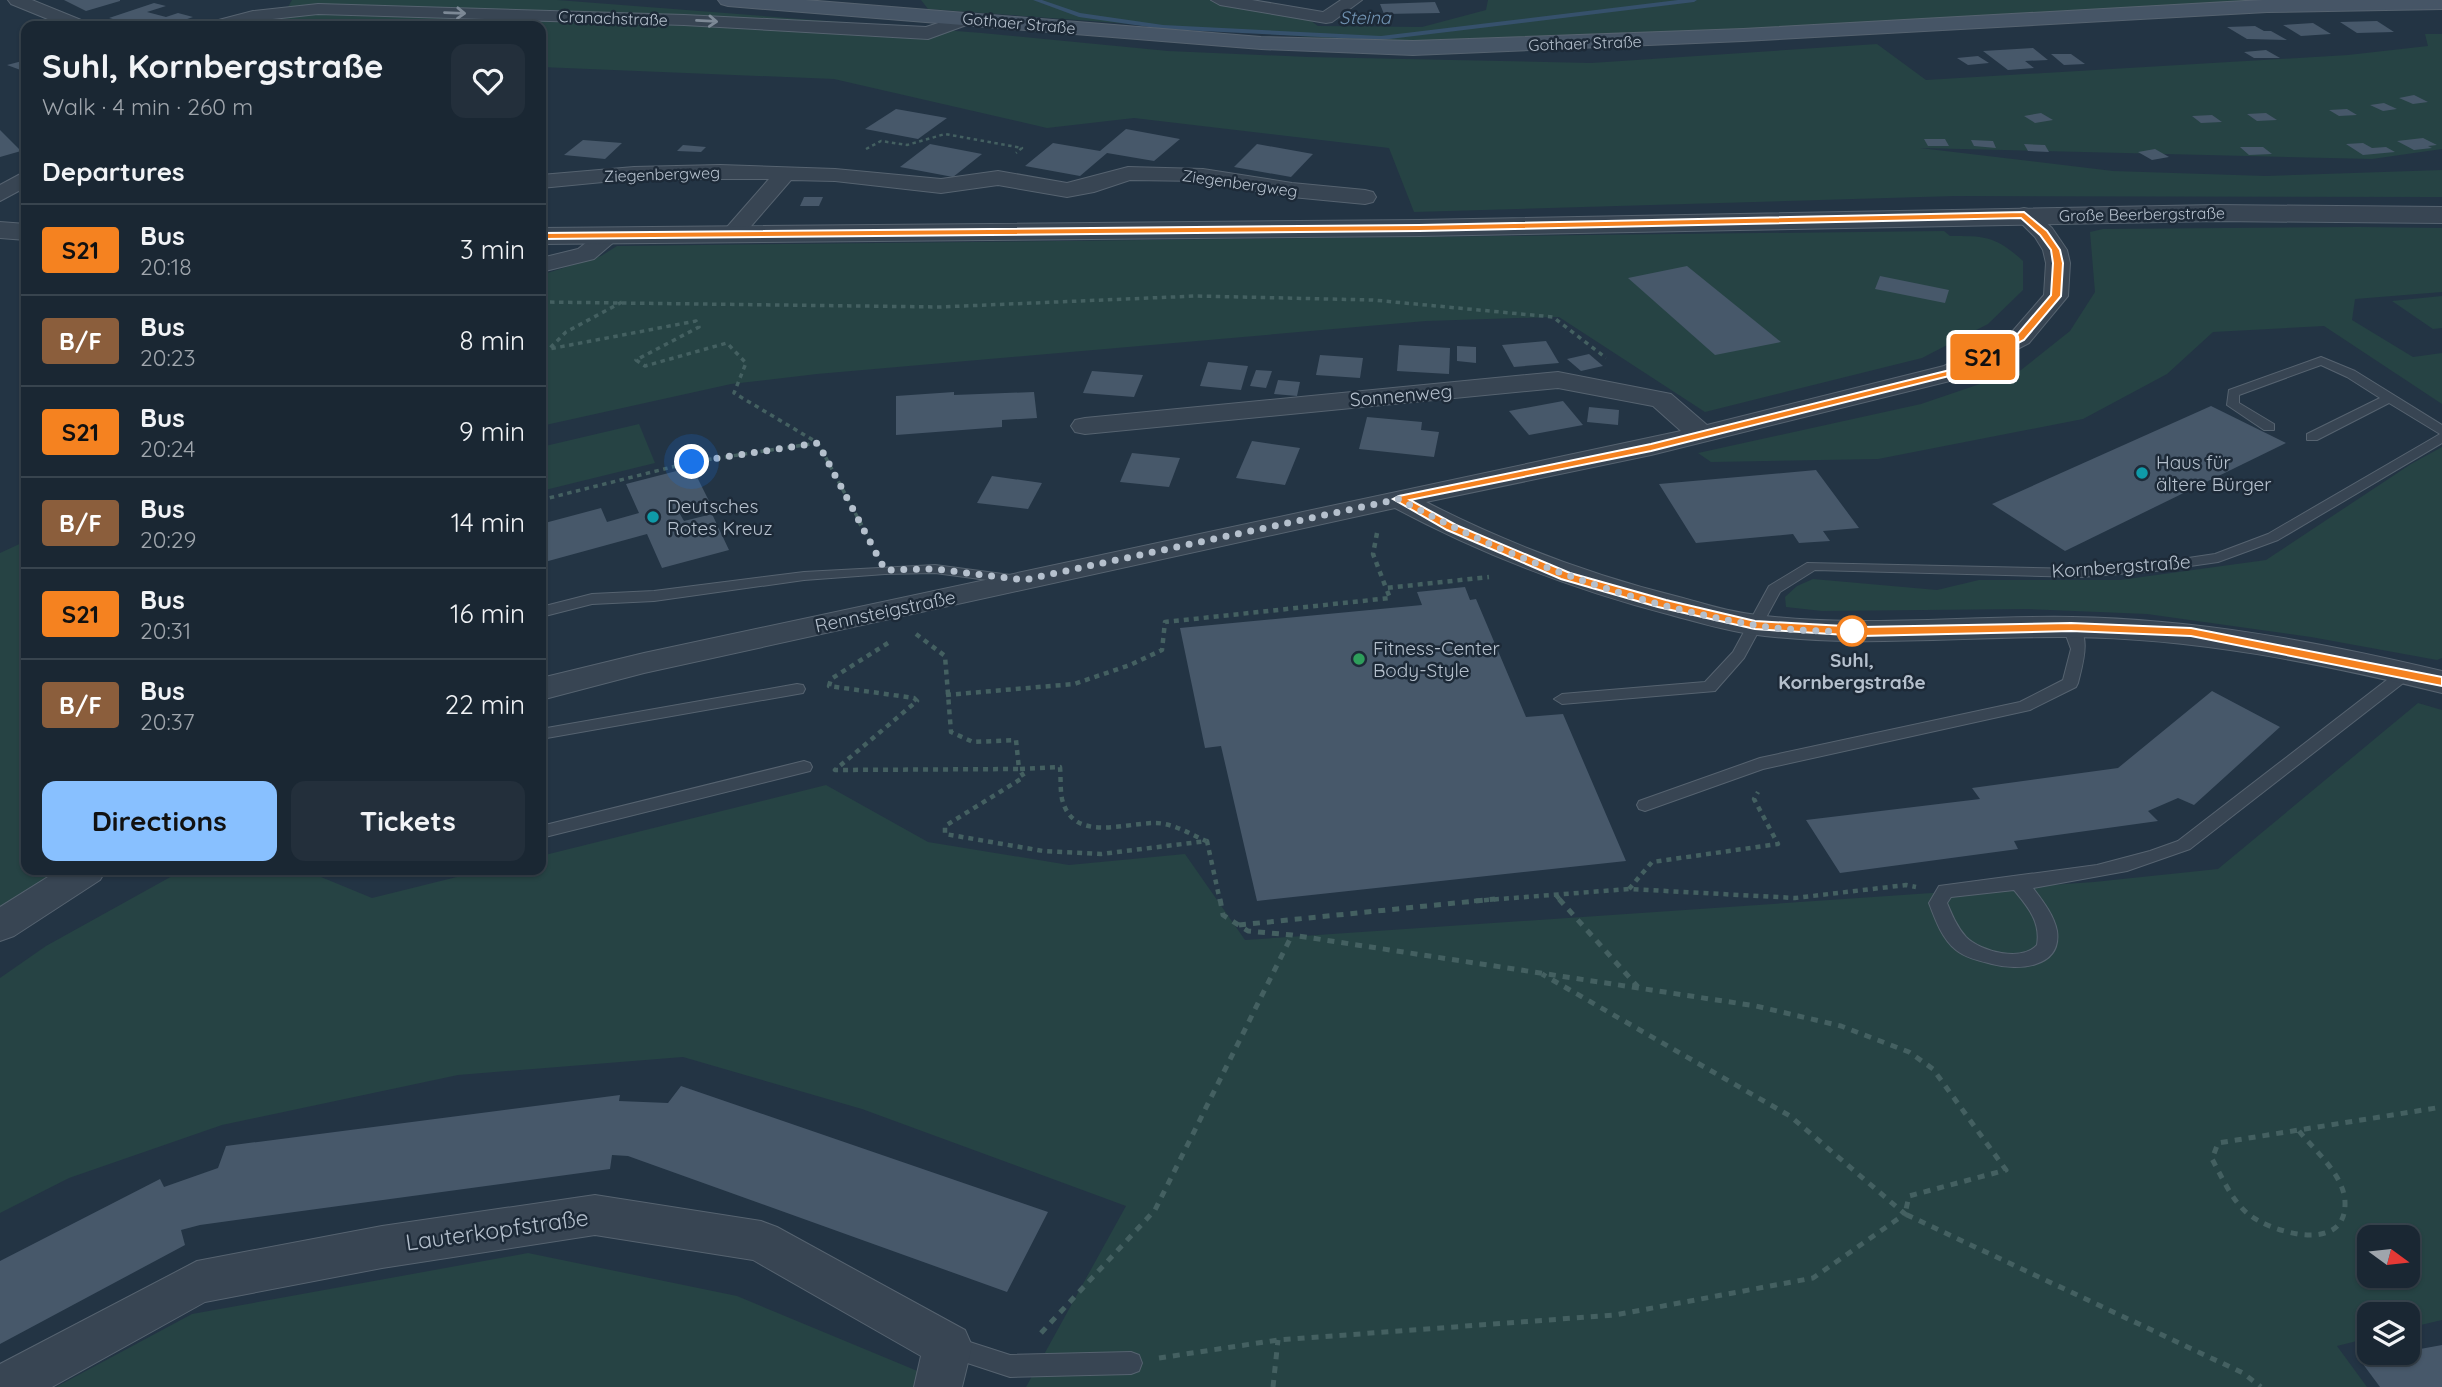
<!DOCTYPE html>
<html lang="en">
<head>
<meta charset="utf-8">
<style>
  :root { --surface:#1a2733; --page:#232f3b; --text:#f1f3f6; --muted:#9fa5ac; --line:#38444e; --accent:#88c0ff }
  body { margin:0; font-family:Quicksand,sans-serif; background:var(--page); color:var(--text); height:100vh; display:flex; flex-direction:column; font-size:26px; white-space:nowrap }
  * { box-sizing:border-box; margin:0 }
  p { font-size:23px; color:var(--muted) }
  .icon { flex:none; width:38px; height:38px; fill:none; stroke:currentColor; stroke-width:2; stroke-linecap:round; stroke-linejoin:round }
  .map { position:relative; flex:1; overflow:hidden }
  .details { position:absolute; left:21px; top:21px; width:525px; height:854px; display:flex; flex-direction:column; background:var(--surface); border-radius:14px; box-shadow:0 2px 5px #0004,0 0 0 2px var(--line) }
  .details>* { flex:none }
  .badge { padding:0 14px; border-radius:5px; font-size:24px; line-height:46px }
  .needle { width:46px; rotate:105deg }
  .controls { position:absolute; left:2357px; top:1225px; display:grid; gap:14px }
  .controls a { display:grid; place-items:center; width:63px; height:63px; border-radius:14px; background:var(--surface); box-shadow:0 2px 5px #0004,0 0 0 2px var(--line); font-size:35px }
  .you { position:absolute; width:35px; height:35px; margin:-18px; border:5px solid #fff; border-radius:50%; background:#1a73e8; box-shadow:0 0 0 10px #1a73e833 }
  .map>.badge { position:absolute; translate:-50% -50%; box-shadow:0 0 0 4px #fff }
  h2 { padding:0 21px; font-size:26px; line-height:63px }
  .round { display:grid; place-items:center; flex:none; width:74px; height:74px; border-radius:14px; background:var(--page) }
  .headline { display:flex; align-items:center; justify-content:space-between; height:119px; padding:0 21px }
  h1 { font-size:33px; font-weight:700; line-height:52px }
  .button { display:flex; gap:14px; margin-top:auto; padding:14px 21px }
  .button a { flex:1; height:80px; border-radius:14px; background:var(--accent); color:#111; font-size:28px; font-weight:700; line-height:80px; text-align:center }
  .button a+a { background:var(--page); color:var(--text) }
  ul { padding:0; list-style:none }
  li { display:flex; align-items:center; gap:21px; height:91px; padding:0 21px; border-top:2px solid var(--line) }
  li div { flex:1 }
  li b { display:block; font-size:26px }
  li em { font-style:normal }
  li .badge { min-width:77px; font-weight:700; text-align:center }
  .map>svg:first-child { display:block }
  .green { fill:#264344; fill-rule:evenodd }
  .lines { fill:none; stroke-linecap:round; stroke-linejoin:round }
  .stream { fill:#36516c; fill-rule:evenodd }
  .building { fill:#47586a }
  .service-casing { stroke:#566370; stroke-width:2 }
  .minor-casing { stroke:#566370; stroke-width:2 }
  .tertiary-casing { stroke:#566370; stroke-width:2 }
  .secondary-casing { stroke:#566370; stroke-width:2 }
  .path-far3 { stroke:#446061; stroke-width:2.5; stroke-dasharray:3.5 3.5; stroke-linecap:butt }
  .path-far2 { stroke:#446061; stroke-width:3.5; stroke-dasharray:4.5 4.5; stroke-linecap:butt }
  .path-far1 { stroke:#446061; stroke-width:4.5; stroke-dasharray:5 5; stroke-linecap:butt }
  .path { stroke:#446061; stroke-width:5; stroke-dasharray:7 7; stroke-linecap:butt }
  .service { fill:#384553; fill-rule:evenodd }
  .minor { fill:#384553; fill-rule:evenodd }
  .tertiary { fill:#384553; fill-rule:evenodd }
  .secondary { fill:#465566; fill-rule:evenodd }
  .oneway { stroke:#7d8996 }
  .line { fill:#f58220; stroke:#fff; stroke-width:2 }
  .walk { stroke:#b5c0cd; stroke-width:7; stroke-dasharray:0 12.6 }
  .culture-dot { fill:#0f9aa8; stroke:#1d2a38; stroke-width:2.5 }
  .stop-dot { fill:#fff; stroke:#f58220; stroke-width:3.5 }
  .leisure-dot { fill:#2e9e5b; stroke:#1d2a38; stroke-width:2.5 }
  .labels { text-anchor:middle; stroke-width:5; stroke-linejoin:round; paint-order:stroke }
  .far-street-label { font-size:16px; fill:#b5c0cd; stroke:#1d2a38 }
  .far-water-label { font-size:18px; font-style:italic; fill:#7294b3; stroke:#1d2a38 }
  .street-label { font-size:19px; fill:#b5c0cd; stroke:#1d2a38 }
  .poi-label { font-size:19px; fill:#b5c0cd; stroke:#1d2a38; text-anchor:start }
  .stop-label { font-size:19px; font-weight:bold; fill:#b5c0cd; stroke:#1d2a38 }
  .near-street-label { font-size:23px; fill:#b5c0cd; stroke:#1d2a38 }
</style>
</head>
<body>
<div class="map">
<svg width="2442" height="1387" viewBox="0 0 2442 1387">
  <rect width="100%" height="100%" fill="#233444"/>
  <g class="green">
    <polygon points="292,0 557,0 982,33 1168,51 1308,57 1591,63 1877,44 1926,80 2348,55 2428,46 2425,34 2442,34 2442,149 2372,159 1920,148 2113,171 2266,176 2442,170 2442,197 1955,196 1414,212 1389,148 1134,118 1047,128 834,79 541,67 541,26 278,24"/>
    <polygon points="921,0 1220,0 1300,13 1318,26 1422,27 1486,10 1488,0 2289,0 1578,38 1364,41 928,9"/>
    <polygon points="2358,227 2442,228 2442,292 2355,299 2352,320 2413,357 2442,353 2442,404 2324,326 2213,332 2167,374 2083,419 1878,459 1711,462 1698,453 1921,404 2021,370 2070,331 2095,292 2090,232 2103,229"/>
    <path d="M 1944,231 L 1950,236 C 1985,236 1996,236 2023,261 L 2023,290 L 1988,324 L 1922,358 L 1705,412 L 1559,317 L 1553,317 L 1426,321 L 817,374 L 731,384 L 541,426 L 541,275 L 601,256 L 617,246 Z"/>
    <polygon points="2442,296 2442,328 2433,329 2392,301"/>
    <polygon points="639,424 655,463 541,491 541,447"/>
    <polygon points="2442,447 2442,658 2437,660 2311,637 2147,614 2027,609 1822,611 1786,607 1785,597 1797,586 1813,579 1937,590 1979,580 2120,580 2266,560 2411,464"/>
    <polygon points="26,541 26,870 87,870 0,926 0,553"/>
    <path d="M 2418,703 L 2442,710 L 2442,1320 L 2408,1328 L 2408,1314 L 2370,1314 L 2369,1338 L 2337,1346 L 2367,1387 L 1026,1387 L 1126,1206 L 862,1109 L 683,1057 L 458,1075 L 222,1125 L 69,1178 L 0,1213 L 0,978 L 46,946 L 183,870 L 304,870 L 372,898 L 485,870 L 541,870 L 541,856 L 826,785 L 928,842 L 1069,865 L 1185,854 L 1245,940 L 2094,882 L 2218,869 ZM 2370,1237 L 2408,1237 L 2408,1276 L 2370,1276 Z"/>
    <polygon points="528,1253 737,1296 956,1387 56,1387 192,1314"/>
  </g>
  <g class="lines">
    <polygon class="stream" points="1033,0 1042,0 1080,13 1163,25 1381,36 1678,0 1697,0 1694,2 1381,40 1163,29 1079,17"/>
  </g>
  <g class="building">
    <polygon points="64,0 120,0 120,1 86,11"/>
    <polygon points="1435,2 1440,13 1384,14 1380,4"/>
    <polygon points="154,3 166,6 147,12 166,17 178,13 193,17 167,26 136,25 109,18"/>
    <polygon points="2377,21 2394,32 2357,33 2340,22"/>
    <polygon points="2313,23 2331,34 2301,36 2283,25"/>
    <polygon points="2255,26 2264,31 2271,31 2287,40 2247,39 2227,27"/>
    <polygon points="2033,48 2048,60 2025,61 2034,68 2008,70 1983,51"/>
    <polygon points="2266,50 2280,58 2254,58 2244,52"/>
    <polygon points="2051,54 2071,54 2085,64 2064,65"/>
    <polygon points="1978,56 1989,63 1968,65 1957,58"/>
    <polygon points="26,60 26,72 7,65"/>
    <polygon points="2414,95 2428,102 2413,104 2399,98"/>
    <polygon points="2384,103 2397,109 2383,111 2370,105"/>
    <polygon points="896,109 947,118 918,139 865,129"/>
    <polygon points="2347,109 2357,115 2339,116 2329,110"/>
    <polygon points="2041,113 2053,120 2035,123 2024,116"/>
    <polygon points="2266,113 2277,120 2257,121 2247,114"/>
    <polygon points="2212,115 2222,122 2201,123 2192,116"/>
    <polygon points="1126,129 1180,139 1154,161 1107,153 1080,176 1025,166 1053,143 1100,151"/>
    <polygon points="0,130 21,151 0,157"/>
    <polygon points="2423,138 2437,145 2428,146 2432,148 2414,150 2397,141"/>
    <polygon points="1924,139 1945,139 1949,146 1928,146"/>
    <polygon points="583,140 622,143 605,159 564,155"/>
    <polygon points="1971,140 1993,141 1996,148 1974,146"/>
    <polygon points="2363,143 2372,148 2386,147 2395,152 2363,155 2346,144"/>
    <polygon points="930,144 982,154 953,177 900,167"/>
    <polygon points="1257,144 1313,154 1291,177 1234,167"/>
    <polygon points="2024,144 2045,145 2049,152 2028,151"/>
    <polygon points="683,145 706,147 701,152 677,151"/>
    <polygon points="2240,147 2263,147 2272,154 2249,155"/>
    <polygon points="2155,149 2169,157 2152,160 2138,152"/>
    <polygon points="804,197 823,197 819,206 800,206"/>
    <polygon points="1687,266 1781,342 1715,355 1628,278"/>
    <polygon points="1880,276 1949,290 1945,303 1875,289"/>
    <polygon points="1546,341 1559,363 1514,367 1502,345"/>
    <polygon points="1399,345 1450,348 1449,374 1397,371"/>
    <polygon points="1457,346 1476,347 1476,363 1457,361"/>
    <polygon points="1589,354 1603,366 1581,371 1567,359"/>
    <polygon points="1320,355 1363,358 1360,378 1316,375"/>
    <polygon points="1208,362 1248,366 1241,390 1200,386"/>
    <polygon points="1256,370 1272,371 1266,388 1250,386"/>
    <polygon points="1092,371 1143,375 1134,397 1083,393"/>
    <polygon points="1278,380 1300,382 1297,396 1274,394"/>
    <polygon points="954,392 954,395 1034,392 1037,418 1002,420 1002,427 896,435 896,396"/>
    <polygon points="1563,401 1583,425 1529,435 1509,411"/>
    <polygon points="2211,406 2286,443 2065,551 1992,504"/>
    <polygon points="1589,407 1619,410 1618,425 1587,422"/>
    <polygon points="1367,417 1422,422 1421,430 1439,432 1434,457 1359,449"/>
    <polygon points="1252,441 1300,448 1285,485 1236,478"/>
    <polygon points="1132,453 1180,458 1169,487 1120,482"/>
    <polygon points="692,467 709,501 677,509 684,521 712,514 729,550 662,568 647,534 541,563 541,541 544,540 541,524 601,508 607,522 639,513 626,484"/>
    <polygon points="1816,470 1859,528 1823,531 1830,541 1799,543 1793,534 1696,543 1659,484"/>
    <polygon points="992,476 1042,483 1028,509 977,503"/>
    <polygon points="1465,587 1470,600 1476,599 1526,717 1563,714 1626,861 1257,901 1221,746 1205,748 1180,628 1422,605 1417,592"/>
    <polygon points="2212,691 2280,727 2194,805 2178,798 2148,811 2158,821 2014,841 2018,849 1840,873 1806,820 1980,799 1972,788 2118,768"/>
    <polygon points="681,1086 1048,1212 1007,1292 628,1156 612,1155 610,1169 200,1225 181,1230 185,1245 0,1344 0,1261 160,1179 164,1187 218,1168 226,1146 620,1095 619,1101 668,1103"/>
    <polygon points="2442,1345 2442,1387 2380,1387 2360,1360"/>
  </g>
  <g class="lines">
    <defs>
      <g id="service">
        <polygon points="2321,357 2355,371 2442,425 2442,443 2278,540 2218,562 2155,571 2081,577 1815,570 1780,592 1744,658 1715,691 1562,704 1554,699 1562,694 1705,682 1733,652 1769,586 1807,563 2081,569 2155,563 2215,554 2268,534 2440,434 2389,403 2317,440 2307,440 2307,434 2380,398 2347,377 2321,365 2239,395 2239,403 2274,424 2274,430 2264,430 2227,405 2229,390"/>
        <polygon points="935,565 1018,576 1025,580 1018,584 935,573 885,574 804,580 654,601 592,604 541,617 541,607 592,594 654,591 804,572"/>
        <path d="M 2071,622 C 2094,630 2082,666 2078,683 L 2076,687 L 2030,710 L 1763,769 L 1645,811 L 1639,809 L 1637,805 L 1639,801 L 1760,758 L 2020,702 L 2063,680 L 2071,649 L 2063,627 Z"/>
        <path d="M 2406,668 L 2411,669 L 2414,673 L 2411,677 L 2190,849 L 2127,871 L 2033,888 C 2042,900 2054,915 2057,931 C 2062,968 2018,971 1992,964 C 1980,961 1966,958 1956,950 C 1942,939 1935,919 1929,903 L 1939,886 L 2097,865 L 2150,851 L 2178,841 L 2401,669 ZM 2014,890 C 2028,907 2041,922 2037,945 C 2022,962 1981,952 1966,937 C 1957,927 1952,915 1947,903 L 1951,897 Z"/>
        <polygon points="797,684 803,685 805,689 803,693 541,739 541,729"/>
        <polygon points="804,761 810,763 812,767 810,771 541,838 541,826"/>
        <polygon points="951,1336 1010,1355 1131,1352 1139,1355 1142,1363 1139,1371 1131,1374 1010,1377 943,1355 940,1347 943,1339"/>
      </g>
      <g id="minor">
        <polygon points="8,0 32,0 86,22 89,26 65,26 11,4"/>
        <polygon points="1211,0 1252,0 1323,12 1341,0 1362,0 1332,22 1326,23 1220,5"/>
        <polygon points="318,4 684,15 926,27 966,14 975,19 972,23 928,39 684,25 318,14 254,21 236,26 208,26 211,22 253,11"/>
        <polygon points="720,165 835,169 941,179 998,171 1067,183 1128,167 1203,169 1292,183 1365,190 1373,192 1376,197 1373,202 1365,204 1292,197 1203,181 1130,180 1094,192 1067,197 998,185 941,193 835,181 791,180 739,240 723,240 720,235 769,179 634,179 541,188 541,175 634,167"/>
        <polygon points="26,171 26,187 0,201 0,185"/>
        <path d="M 2024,208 L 2032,210 L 2052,228 L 2067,250 L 2070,263 L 2068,296 L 2029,343 L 1962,378 L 1651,455 L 1426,502 C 1508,544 1594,576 1683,598 C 1705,604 1727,611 1750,614 C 1856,629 1964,615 2072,617 C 2197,619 2320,642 2442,671 L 2442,693 C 2320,663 2195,638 2069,637 C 1963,636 1856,649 1750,634 C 1724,630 1697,622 1671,615 C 1575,590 1483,555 1395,508 L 644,673 L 541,700 L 541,678 L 644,653 L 1681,431 L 1653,406 L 1558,388 L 1085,434 L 1075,432 L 1071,426 L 1075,420 L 1085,418 L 1558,372 L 1671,394 L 1707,425 L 1944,366 L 2011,333 L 2044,295 L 2046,263 L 2043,250 L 2035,237 L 2013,215 L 2016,210 Z"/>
        <polygon points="609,229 617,231 621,236 594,259 541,272 541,258 578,249 601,231"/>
        <polygon points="59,870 106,870 100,880 14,936 0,941 0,907"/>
        <polygon points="595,1195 761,1221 777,1227 965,1330 972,1346 962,1387 914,1387 921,1356 753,1260 595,1235 382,1268 205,1302 52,1387 0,1387 0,1364 197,1261 382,1226"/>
      </g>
      <g id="tertiary">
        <polygon points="2216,205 2442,207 2442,223 2216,221 1419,236 541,244 541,228 1419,220"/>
        <polygon points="0,222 26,224 26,240 0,238"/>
      </g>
      <polygon id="secondary" points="718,0 805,0 1261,37 1413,41 1743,29 2263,0 2442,0 2442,9 2267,12 1743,41 1413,55 1261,49 728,6 721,4"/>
    </defs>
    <use href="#service" class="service-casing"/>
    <use href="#minor" class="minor-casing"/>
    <use href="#tertiary" class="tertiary-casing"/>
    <use href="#secondary" class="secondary-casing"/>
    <polyline class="path-far3" points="866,149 881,141 907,145 945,134 1022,148 1016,153"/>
    <g class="path-far2">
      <polyline points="541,302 940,307 1196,296 1373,300 1553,317 1606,358"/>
      <polyline points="622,302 566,332 549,349 696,321 699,327 636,360 645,366 727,343 746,363 734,393 818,443 860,522"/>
      <polyline points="541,500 692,462 817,443"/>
    </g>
    <g class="path-far1">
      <polyline points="859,521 873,547"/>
      <polyline points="1377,533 1373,554 1386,588"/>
      <path d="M 916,634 L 945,656 L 951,732 L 973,742 L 1016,740 L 1019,769 L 1060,767 C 1061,778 1060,789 1062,799 C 1073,843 1123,823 1155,823 C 1173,823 1190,834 1206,841"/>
      <polyline points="888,643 831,679 829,686 914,698 917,701 835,770 1019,769 1024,777 945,826 945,834 1043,851 1101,854 1207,841 1220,901"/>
      <polyline points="946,695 1074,684 1130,665 1162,650 1165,622 1390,598 1386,588 1489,577"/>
      <polyline points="1629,889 1652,862 1778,844 1754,799 1758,792"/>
      <polyline points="1556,895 1561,901"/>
      <polyline points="1474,901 1629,889 1795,898 1906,885 1916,887"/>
    </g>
    <g class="path">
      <polyline points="1220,899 1223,915 1248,931 1292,935 1756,1006 1841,1026 1909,1052 1933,1069 2006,1170 1909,1196 1905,1214 2243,1373 2261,1387"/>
      <polyline points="1559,899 1638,987"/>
      <polyline points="1239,925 1495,899"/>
      <path d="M 2299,1131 C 2315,1151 2344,1175 2345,1202 C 2347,1255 2271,1233 2247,1213 C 2231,1199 2222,1177 2212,1159 L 2218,1143 L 2442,1107"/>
      <polyline points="1041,1333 1155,1210 1292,935"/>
      <polyline points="1159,1358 1278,1340 1615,1315 1813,1278 1905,1214 1790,1116 1542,974"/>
      <polyline points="1273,1387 1278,1340"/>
    </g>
    <use href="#service" class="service"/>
    <use href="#minor" class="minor"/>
    <use href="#tertiary" class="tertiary"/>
    <use href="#secondary" class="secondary"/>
  </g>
  <defs><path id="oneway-shaft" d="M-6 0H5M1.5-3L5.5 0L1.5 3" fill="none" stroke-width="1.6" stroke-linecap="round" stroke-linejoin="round" transform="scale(1.75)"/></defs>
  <g class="oneway">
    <use href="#oneway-shaft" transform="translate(455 13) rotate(2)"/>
    <use href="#oneway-shaft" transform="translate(707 21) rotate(3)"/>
  </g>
  <polygon class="line" points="2024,212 2047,231 2060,250 2063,263 2061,296 2024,340 1957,374 1651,451 1410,500 1456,525 1570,573 1666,600 1755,621 1861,627 2071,623 2191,628 2442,677 2442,686 2191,636 2071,631 1861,636 1755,629 1658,607 1561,579 1447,530 1393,499 1399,496 1651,444 1950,370 2016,336 2051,295 2053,263 2051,250 2040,235 2021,218 1419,231 541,239 536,236 541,233 1419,225"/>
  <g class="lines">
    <path class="walk" d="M 692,462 L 818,443 L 885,570 L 935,569 L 1024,580 L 1399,499 C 1509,559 1630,604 1755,625 C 1789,631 1826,631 1861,632 L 1852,631"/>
  </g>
  <g class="culture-dot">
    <circle cx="2142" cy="473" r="7"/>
    <circle cx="653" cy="517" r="7"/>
  </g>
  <circle class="stop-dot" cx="1852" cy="631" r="14"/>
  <circle class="leisure-dot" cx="1359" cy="659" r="7"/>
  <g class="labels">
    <g class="far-street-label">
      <text transform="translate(613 18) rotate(2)" y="6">Cranachstraße</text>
      <text transform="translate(1019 23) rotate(5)" y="6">Gothaer Straße</text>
      <text transform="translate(1585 43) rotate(-2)" y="6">Gothaer Straße</text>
      <text transform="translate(662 174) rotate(-2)" y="6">Ziegenbergweg</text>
      <text transform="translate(1240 183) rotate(8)" y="6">Ziegenbergweg</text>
      <text transform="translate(2142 214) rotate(-1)" y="6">Große Beerbergstraße</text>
    </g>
    <g class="far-water-label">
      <text x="1365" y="24">Steina</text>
    </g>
    <g class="street-label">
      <text transform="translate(1401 395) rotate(-5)" y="7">Sonnenweg</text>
      <text transform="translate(2121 566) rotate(-4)" y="7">Kornbergstraße</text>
      <text transform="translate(885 611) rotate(-12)" y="7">Rennsteigstraße</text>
    </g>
    <g class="poi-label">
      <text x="2156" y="469">Haus für<tspan x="2156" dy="22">ältere Bürger</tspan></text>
      <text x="667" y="513">Deutsches<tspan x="667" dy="22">Rotes Kreuz</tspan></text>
      <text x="1373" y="655">Fitness-Center<tspan x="1373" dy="22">Body-Style</tspan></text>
    </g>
    <g class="stop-label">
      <text x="1852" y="667">Suhl,<tspan x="1852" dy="22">Kornbergstraße</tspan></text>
    </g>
    <g class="near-street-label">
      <text transform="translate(497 1230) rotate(-8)" y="8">Lauterkopfstraße</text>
    </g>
  </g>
</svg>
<div class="controls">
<a><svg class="needle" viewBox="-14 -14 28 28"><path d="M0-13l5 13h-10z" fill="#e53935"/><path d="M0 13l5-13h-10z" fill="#9fa5ac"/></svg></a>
<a><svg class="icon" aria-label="layers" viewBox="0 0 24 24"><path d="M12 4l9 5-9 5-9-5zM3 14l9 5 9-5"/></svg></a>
</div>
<div class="you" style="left:692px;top:462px"></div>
<b class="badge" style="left:1983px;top:357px;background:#f58220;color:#111">S21</b>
<section class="details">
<div class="headline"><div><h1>Suhl, Kornbergstraße</h1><p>Walk · 4 min · 260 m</p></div><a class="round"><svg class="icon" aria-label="heart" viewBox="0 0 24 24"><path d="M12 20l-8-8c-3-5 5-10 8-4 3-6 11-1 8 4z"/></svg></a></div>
<h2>Departures</h2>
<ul>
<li><span class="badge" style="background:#f58220;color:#111">S21</span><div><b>Bus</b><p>20:18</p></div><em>3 min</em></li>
<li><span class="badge" style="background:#8b5e3c;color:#fff">B/F</span><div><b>Bus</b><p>20:23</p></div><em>8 min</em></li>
<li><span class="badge" style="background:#f58220;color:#111">S21</span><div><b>Bus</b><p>20:24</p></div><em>9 min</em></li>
<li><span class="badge" style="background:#8b5e3c;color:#fff">B/F</span><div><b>Bus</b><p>20:29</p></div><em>14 min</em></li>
<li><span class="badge" style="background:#f58220;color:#111">S21</span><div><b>Bus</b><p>20:31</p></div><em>16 min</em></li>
<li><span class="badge" style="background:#8b5e3c;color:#fff">B/F</span><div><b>Bus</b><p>20:37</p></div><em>22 min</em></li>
</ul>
<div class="button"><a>Directions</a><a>Tickets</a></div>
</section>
</div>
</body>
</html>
